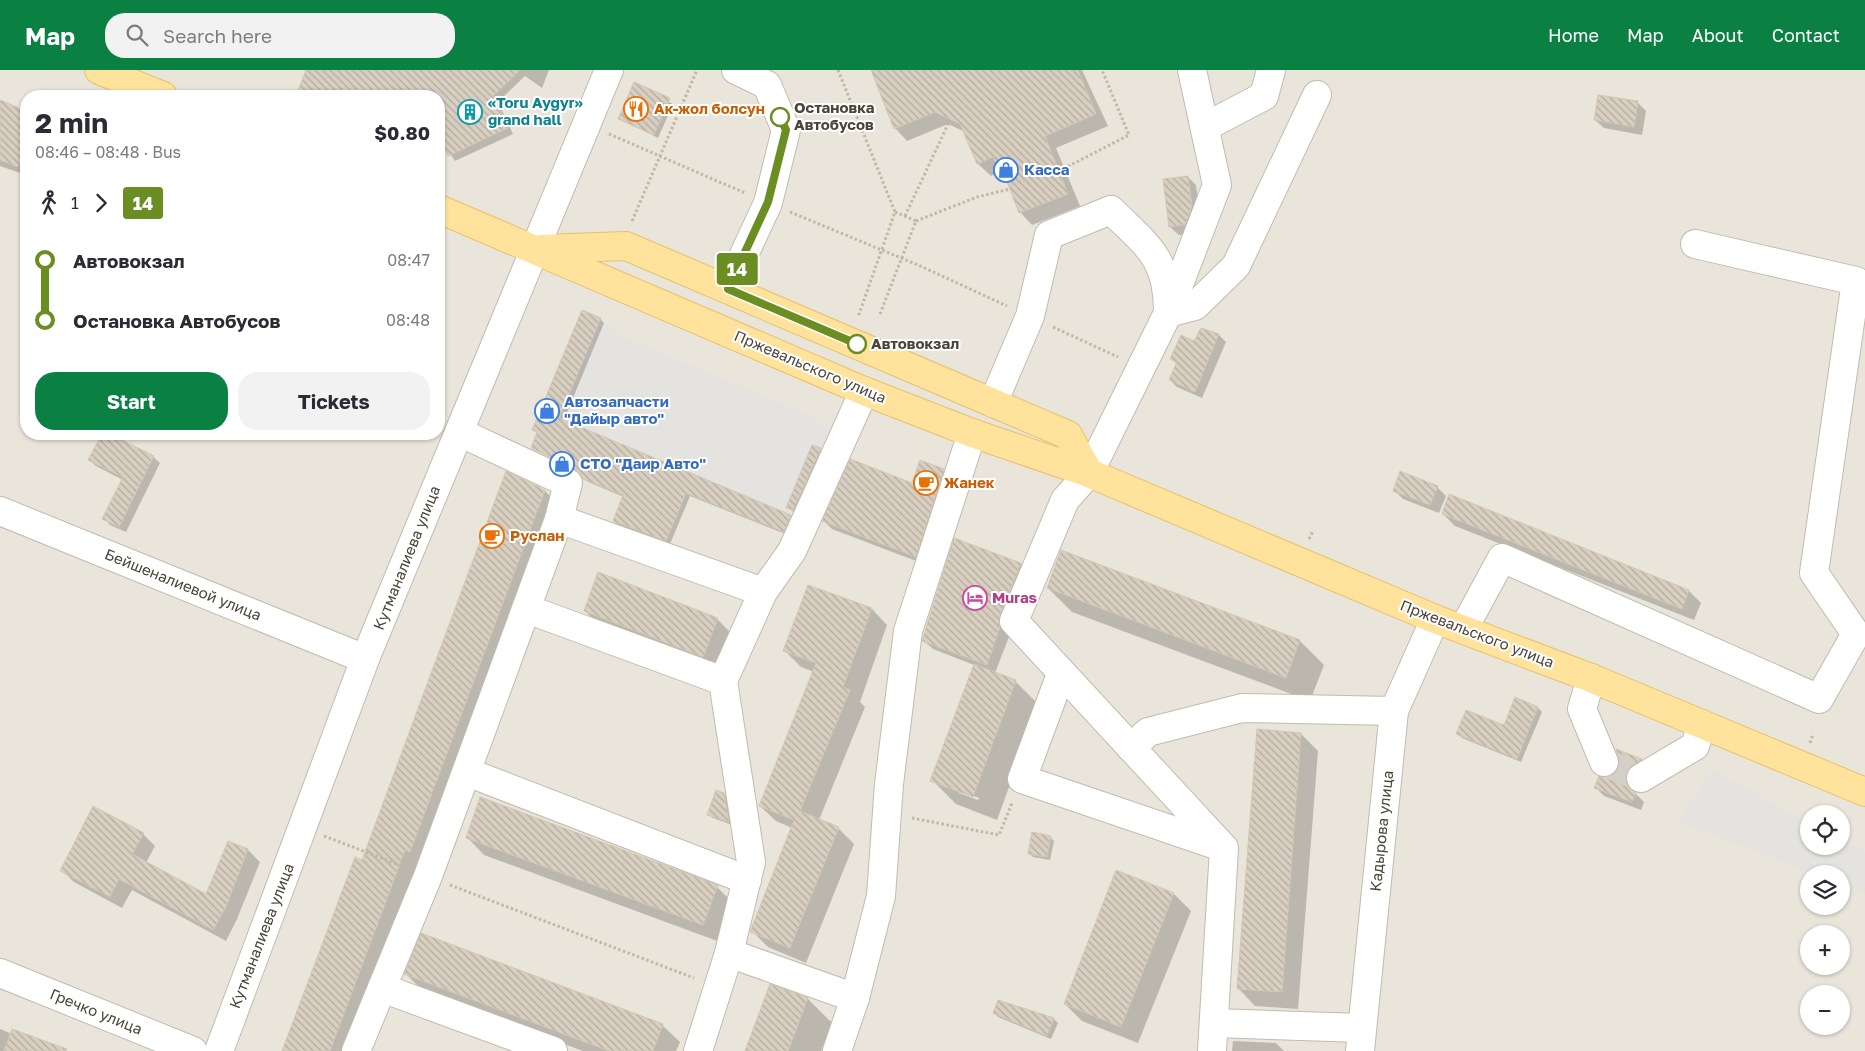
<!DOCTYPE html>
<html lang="en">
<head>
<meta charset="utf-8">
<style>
  :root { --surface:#fff; --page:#f2f2f3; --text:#2b2b33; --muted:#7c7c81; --accent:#0b8043 }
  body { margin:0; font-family:"Golos Text",sans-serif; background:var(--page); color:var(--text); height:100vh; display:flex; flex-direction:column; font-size:19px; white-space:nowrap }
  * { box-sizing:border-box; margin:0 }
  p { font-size:16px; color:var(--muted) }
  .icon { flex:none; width:28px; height:28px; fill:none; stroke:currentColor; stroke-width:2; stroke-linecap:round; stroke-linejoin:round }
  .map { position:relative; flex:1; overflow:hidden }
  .side { position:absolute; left:20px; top:20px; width:425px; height:350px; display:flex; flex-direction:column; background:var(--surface); border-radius:20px; box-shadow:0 1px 4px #0004 }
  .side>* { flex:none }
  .badge { padding:0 10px; border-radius:4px; font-size:18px; line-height:32px }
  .controls { position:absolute; left:1800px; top:735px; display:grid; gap:10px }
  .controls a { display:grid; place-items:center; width:50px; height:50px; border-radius:50%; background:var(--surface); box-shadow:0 1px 4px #0004; font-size:25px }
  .map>.badge { position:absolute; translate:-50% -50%; box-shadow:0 0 0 2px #fff }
  .legs { display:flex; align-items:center; gap:8px; height:55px; padding:0 15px; font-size:16px }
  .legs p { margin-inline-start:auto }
  .headline { display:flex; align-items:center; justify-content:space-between; height:85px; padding:0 15px }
  h1 { font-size:28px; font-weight:700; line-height:38px }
  .primary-button { display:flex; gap:10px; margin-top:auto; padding:10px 15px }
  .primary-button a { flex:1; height:58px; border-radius:20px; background:var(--accent); color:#fff; font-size:20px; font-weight:700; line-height:58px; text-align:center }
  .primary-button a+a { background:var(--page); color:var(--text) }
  ul { padding:0 15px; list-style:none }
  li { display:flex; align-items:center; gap:18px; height:60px; font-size:19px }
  li i { display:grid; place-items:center; width:8px; height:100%; margin:0 6px; background:currentColor }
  li i::after { content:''; width:12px; height:12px; margin:-6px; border:4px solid; border-radius:50%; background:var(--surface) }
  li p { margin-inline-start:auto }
  li:first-child i { background:linear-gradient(#0000 50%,currentColor 0) }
  li:last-child i { background:linear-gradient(currentColor 50%,#0000 0) }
  header { display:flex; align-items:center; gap:30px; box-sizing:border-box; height:70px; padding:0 25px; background:var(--accent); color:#fff }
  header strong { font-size:24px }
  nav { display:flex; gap:28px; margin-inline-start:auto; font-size:18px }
  .search { width:350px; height:45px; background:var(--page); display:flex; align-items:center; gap:12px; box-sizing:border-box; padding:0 18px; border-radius:20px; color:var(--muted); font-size:19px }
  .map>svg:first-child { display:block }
  .residential { fill:#eae5da; fill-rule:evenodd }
  .parking { fill:#e5e3e0 }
  .shadow { fill:#0003; fill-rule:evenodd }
  .building { fill:url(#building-back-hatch); stroke:#d3c7b4 }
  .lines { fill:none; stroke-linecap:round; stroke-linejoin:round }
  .minor-tunnel { stroke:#d4d0c8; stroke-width:28; stroke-dasharray:28 14; stroke-linecap:butt }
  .minor-casing { stroke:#c2bbae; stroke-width:30 }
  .major-casing { stroke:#e6c16a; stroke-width:30 }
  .path { stroke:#c4b79f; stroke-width:3; stroke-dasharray:2.5 2.5; stroke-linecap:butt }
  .minor { stroke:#fff; stroke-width:28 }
  .major { stroke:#ffe39c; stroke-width:28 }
  .line-1-casing { stroke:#fff; stroke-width:11 }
  .line-1 { stroke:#6b8e23; stroke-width:8 }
  .stop-1-dot { fill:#fff; stroke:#6b8e23; stroke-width:2.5 }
  .labels { text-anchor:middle; stroke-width:4; stroke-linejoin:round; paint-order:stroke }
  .culture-label { font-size:15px; font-weight:bold; fill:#0d838f; stroke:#fff; text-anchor:start }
  .stop-label { font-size:15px; font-weight:bold; fill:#4b4439; stroke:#fff; text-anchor:start }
  .food-label { font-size:15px; font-weight:bold; fill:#c56008; stroke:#fff; text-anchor:start }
  .shop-label { font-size:15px; font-weight:bold; fill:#366cbe; stroke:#fff; text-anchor:start }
  .street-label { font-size:15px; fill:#4b4439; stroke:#fff }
  .hotel-label { font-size:15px; font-weight:bold; fill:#b23c85; stroke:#fff; text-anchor:start }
</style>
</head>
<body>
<header>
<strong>Map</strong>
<div class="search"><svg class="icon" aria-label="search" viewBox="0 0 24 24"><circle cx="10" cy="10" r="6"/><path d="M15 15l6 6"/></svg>Search here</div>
<nav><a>Home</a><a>Map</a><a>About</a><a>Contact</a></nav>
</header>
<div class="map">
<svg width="1865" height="981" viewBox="0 0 1865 981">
  <defs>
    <pattern id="building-back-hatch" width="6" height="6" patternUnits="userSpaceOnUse" patternTransform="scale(1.25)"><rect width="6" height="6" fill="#d8cfc1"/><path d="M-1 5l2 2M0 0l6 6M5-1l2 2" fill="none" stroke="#b1aa9e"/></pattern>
  </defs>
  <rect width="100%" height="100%" fill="#f6f3ec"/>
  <path class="residential" d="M 0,0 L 1865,0 L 1865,981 L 0,981 ZM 26,26 L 439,26 L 439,364 L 26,364 ZM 1809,744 L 1841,744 L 1841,776 L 1809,776 ZM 1809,804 L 1841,804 L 1841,836 L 1809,836 ZM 1809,864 L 1841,864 L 1841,896 L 1809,896 ZM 1809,924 L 1841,924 L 1841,956 L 1809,956 Z"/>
  <g class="parking">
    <polygon points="582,240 601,248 614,263 807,344 836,361 790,464 532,360"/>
    <polygon points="1712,699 1809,754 1809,776 1841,776 1841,770 1865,782 1865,823 1841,814 1841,804 1814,804 1678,752"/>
  </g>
  <g class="shadow">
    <polygon points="308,0 549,0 542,18 525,6 498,32 513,64 455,91 446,78 439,81 439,26 298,26"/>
    <polygon points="873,0 1082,0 1108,56 1056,78 1080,136 1032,155 1020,142 1010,116 1000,102 991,106 978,94 965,62 948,54 907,71 895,58"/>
    <polygon points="635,14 673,34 658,68 619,48"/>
    <polygon points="0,31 26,44 26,105 0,96"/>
    <polygon points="1638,33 1646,41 1642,65 1604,58 1595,50"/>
    <polygon points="1188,107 1196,115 1200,146 1193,164 1179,165 1170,157"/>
    <polygon points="600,249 604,253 563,352 790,447 794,451 788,465 690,426 670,474 618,455 614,451 624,427 588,412 579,402 532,378 538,364 533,360"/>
    <polygon points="1201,260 1219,265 1226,272 1202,328 1177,317 1170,310 1177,294 1172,289 1195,272"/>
    <polygon points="103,364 107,364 153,387 160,393 126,462 110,455 104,448 123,410 96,396 90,390"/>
    <polygon points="813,376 824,383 797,444 788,438"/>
    <polygon points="943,400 951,408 924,494 832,459 824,451"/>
    <polygon points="1437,417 1446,426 1439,443 1403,429 1394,420"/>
    <polygon points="545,421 562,438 346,981 284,981 363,791"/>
    <polygon points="1450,426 1689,521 1701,533 1694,550 1455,456 1443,444"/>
    <path d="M 955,470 L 1021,494 L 1029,503 L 1008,554 L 1009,567 L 995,603 L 1015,611 L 1039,635 L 997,750 L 956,734 L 932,710 L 974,595 L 933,579 L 924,571 ZM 959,720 L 979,728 L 978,730 L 959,723 Z"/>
    <polygon points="1048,518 1300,571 1324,595 1310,631 1072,542"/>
    <polygon points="872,539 887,555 860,632 865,637 819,750 838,758 854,774 806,893 768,877 752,861 792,758 776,751 760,736 814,602 801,597 785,581"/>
    <polygon points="585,541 717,549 730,562 716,599 598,554"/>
    <polygon points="1516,629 1538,638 1542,642 1521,692 1462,668 1458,664 1504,657"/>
    <polygon points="1301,664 1318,681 1298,939 1255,936 1238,918"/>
    <polygon points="1617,681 1642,690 1650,698 1634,717 1635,723 1644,732 1641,740 1604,726 1596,718 1618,702 1621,694"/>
    <polygon points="724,724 728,728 732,755 713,748 709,744"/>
    <polygon points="143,764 155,776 146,793 207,826 228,772 248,780 260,792 237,849 226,871 132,820 122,838 74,812 62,800"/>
    <polygon points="467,767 717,817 734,834 720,872 484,785"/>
    <polygon points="1050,767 1054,771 1050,790 1033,787 1029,783"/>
    <polygon points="1117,802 1174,824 1191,841 1138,973 1082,951 1065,934"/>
    <polygon points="406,904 662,955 680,972 676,981 583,981 423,921"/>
    <polygon points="808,929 832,953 821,981 746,981"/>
    <polygon points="998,932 1054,949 1058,953 1051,969 998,947 994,943"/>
    <polygon points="0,959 12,964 51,981 0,981"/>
    <polygon points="1233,971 1276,973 1284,981 1232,981"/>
  </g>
  <g class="building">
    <polygon points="306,0 520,0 493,26 508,58 448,86 439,66 439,26 296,26"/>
    <polygon points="871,0 1078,0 1096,44 1045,66 1068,124 1019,143 1006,109 1003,111 993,87 977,94 960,54 935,42 894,59"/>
    <polygon points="634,12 670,28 654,65 618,49"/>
    <polygon points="1598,25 1638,31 1634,57 1594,50"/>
    <polygon points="0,30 26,41 26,72 18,97 0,90"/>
    <polygon points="1188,106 1192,136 1185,155 1169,157 1163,109"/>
    <polygon points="582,240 601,248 559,348 791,445 784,462 686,423 666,471 613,451 623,425 583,409 575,399 531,378 537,362 532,360"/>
    <polygon points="1201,258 1219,264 1195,322 1169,310 1177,292 1170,289 1181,265 1194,271"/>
    <polygon points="102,364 110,364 154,386 119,457 102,449 123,407 88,390"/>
    <polygon points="812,375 821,378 793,440 786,438"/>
    <polygon points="850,389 912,413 920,390 944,399 916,487 822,451"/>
    <polygon points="506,401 545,420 410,782 405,780 330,981 282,981 355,787 362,790"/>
    <polygon points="1400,401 1438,416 1430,435 1393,421"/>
    <polygon points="1449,424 1689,520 1682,539 1442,444"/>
    <polygon points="954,468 1021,493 1000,545 1000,557 987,595 922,571"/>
    <polygon points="1061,480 1300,570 1286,608 1047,518"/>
    <polygon points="598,502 718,548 703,587 584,541"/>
    <polygon points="808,515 872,538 843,617 850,620 800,741 839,757 790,878 750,862 794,750 759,736 816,593 783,581"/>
    <polygon points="974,594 1016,610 973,727 930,711"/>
    <polygon points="1515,627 1538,637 1517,689 1456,664 1466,640 1504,655"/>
    <polygon points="1257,659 1301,663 1282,922 1237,919"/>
    <polygon points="1616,679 1642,689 1628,700 1625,708 1628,716 1636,722 1632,732 1594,718 1599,706 1610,707 1617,701 1619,694"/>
    <polygon points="716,720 724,723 729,752 707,745"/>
    <polygon points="480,727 718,815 703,855 466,768"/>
    <polygon points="93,736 144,763 132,784 206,824 228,771 248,779 226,837 213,860 119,809 110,827 60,801"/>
    <polygon points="1032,762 1051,766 1047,787 1028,784"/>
    <polygon points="1116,800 1174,823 1121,957 1064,934"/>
    <polygon points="421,863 663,954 653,981 609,981 404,904"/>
    <polygon points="770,914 808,928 788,981 745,981"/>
    <polygon points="998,930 1054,948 1047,966 993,943"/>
    <polygon points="12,959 67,979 66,981 4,981"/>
  </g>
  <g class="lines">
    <polyline class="minor-tunnel" points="1604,692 1641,708"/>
    <defs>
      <g id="minor">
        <polyline points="1192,0 1217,115 1168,243 1089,403 1065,430 1014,551 1224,778 1212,981"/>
        <polyline points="1205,57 1264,26 1271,0"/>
        <polyline points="728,219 768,133 786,60 767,15 736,0"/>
        <polyline points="1168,243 1195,236 1236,196 1317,25"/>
        <path d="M 993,333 L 1030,246 L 1049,165 L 1111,140 C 1146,175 1167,186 1168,239"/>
        <polyline points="0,441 365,589"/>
        <polyline points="559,449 763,522 792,481 864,321"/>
        <polyline points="527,539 723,611"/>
        <polyline points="1464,558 1502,488 1819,629 1856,564 1814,503 1856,211 1695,174"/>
        <polyline points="1061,604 1022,709 1222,777"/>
        <polyline points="1591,608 1582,639 1604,692"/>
        <polyline points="1131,678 1148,662 1242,638 1394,641"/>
        <polyline points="467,702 747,810"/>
        <polyline points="1641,708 1695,676 1702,654"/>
        <polyline points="729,883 855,928"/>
        <polyline points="0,903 193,981"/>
        <polyline points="382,918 553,981"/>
        <polyline points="1214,953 1362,958"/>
        <polyline points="219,981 365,589 609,0"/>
        <polyline points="356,981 428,806 559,449 568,413 459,362"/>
        <polyline points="698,981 729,883 751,792 723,611 763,522"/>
        <polyline points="837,981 855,928 881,826 889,714 908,561 972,363"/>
        <polyline points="1360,981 1394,641 1435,549"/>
      </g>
      <g id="major">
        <polyline points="99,0 163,26"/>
        <polyline points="439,139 864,321 972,363 1089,403 1435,549 1591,608 1865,722"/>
        <polyline points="542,179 626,176 1068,365 1089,403"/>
      </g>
    </defs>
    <use href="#minor" class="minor-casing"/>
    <use href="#major" class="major-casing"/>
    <g class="path">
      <polyline points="838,0 895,142 858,247"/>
      <polyline points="609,64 745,123"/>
      <polyline points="1059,101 1129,65 1102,0"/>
      <polyline points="790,142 918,195 1007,236"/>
      <polyline points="905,146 950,50"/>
      <polyline points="632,151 697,0"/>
      <polyline points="916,151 977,127 1010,119"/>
      <polyline points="880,244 916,151 895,142"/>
      <polyline points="1053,257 1118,287"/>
      <polyline points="1309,469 1313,461"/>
      <polyline points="1810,673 1813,664"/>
      <polyline points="912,748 999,765 1012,733"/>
      <polyline points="324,766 405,797"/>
      <polyline points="450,815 694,908"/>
    </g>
    <use href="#minor" class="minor"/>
    <use href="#major" class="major"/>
  </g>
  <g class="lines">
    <defs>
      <polyline id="line-1" points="780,47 786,60 768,132 728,219 857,274"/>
    </defs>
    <use href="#line-1" class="line-1-casing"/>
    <use href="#line-1" class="line-1"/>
  </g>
  <defs>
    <symbol id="restaurant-ring" viewBox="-11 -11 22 22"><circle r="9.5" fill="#fff" stroke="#e8710a" stroke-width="1.5"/><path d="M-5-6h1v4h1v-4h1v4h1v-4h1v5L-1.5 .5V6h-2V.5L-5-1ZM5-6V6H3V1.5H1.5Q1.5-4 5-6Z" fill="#e8710a"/></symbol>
    <symbol id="building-ring" viewBox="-11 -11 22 22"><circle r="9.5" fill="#fff" stroke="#0f9aa8" stroke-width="1.5"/><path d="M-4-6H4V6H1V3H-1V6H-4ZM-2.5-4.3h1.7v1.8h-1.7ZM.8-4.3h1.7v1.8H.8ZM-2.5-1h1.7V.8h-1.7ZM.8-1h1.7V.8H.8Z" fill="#0f9aa8"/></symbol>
    <symbol id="shop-ring" viewBox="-11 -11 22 22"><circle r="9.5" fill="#fff" stroke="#3f7fe0" stroke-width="1.5"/><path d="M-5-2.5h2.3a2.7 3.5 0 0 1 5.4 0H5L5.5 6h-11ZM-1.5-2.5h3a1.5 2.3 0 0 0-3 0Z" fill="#3f7fe0"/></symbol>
    <symbol id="cafe-ring" viewBox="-11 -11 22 22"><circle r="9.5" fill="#fff" stroke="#e8710a" stroke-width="1.5"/><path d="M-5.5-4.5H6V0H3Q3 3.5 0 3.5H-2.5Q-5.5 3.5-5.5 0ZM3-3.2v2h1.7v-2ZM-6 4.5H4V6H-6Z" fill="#e8710a"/></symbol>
    <symbol id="hotel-ring" viewBox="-11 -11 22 22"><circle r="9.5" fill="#fff" stroke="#d1479c" stroke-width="1.5"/><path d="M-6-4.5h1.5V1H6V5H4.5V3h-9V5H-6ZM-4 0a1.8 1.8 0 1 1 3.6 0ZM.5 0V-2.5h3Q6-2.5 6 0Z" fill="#d1479c"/></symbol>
  </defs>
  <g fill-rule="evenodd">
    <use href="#restaurant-ring" x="622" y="25" width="28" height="28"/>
    <use href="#building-ring" x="456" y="28" width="28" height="28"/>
    <use href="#shop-ring" x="992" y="86" width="28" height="28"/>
    <use href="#shop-ring" x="533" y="327" width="28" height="28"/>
    <use href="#shop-ring" x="548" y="380" width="28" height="28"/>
    <use href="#cafe-ring" x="912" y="399" width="28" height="28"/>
    <use href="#cafe-ring" x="478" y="452" width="28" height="28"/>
    <use href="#hotel-ring" x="961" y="514" width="28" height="28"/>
  </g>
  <g class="stop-1-dot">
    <circle cx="780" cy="47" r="9"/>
    <circle cx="857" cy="274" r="9"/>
  </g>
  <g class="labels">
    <g class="culture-label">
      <text x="488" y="38">«Toru Aygyr»<tspan x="488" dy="17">grand hall</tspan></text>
    </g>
    <g class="stop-label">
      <text x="794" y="43">Остановка<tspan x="794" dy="17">Автобусов</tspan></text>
      <text x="871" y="279">Автовокзал</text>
    </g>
    <g class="food-label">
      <text x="654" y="44">Ак-жол болсун</text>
      <text x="944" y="418">Жанек</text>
      <text x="510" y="471">Руслан</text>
    </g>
    <g class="shop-label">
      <text x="1024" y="105">Касса</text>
      <text x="564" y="337">Автозапчасти<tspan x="564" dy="17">"Дайыр авто"</tspan></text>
      <text x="580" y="399">СТО "Даир Авто"</text>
    </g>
    <g class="street-label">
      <text transform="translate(810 297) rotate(23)" y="5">Пржевальского улица</text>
      <text transform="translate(407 488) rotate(-68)" y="5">Кутманалиева улица</text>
      <text transform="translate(183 515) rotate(22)" y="5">Бейшеналиевой улица</text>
      <text transform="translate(1477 564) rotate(21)" y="5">Пржевальского улица</text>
      <text transform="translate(1382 761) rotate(-84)" y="5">Кадырова улица</text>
      <text transform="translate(262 866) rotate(-69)" y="5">Кутманалиева улица</text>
      <text transform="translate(96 942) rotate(22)" y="5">Гречко улица</text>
    </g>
    <g class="hotel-label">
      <text x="992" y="533">Muras</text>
    </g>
  </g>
</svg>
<div class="controls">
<a><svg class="icon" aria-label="locate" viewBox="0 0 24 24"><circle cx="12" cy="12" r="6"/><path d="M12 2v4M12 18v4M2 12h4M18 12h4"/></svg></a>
<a><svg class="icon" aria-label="layers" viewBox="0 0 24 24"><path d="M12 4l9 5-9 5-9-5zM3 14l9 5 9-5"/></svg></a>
<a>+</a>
<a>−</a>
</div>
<b class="badge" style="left:737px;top:199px;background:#6b8e23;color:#fff">14</b>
<section class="side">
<div class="headline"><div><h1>2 min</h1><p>08:46 – 08:48 · Bus</p></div><b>$0.80</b></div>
<div class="legs"><svg class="icon" aria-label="walk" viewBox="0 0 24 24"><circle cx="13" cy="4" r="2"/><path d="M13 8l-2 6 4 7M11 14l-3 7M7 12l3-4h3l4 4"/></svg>1<svg class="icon" aria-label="forward" viewBox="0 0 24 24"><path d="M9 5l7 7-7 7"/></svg><b class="badge" style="background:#6b8e23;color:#fff">14</b></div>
<ul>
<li><i style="color:#6b8e23"></i><b>Автовокзал</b><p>08:47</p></li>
<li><i style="color:#6b8e23"></i><b>Остановка Автобусов</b><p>08:48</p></li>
</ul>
<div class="primary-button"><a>Start</a><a>Tickets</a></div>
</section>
</div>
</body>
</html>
